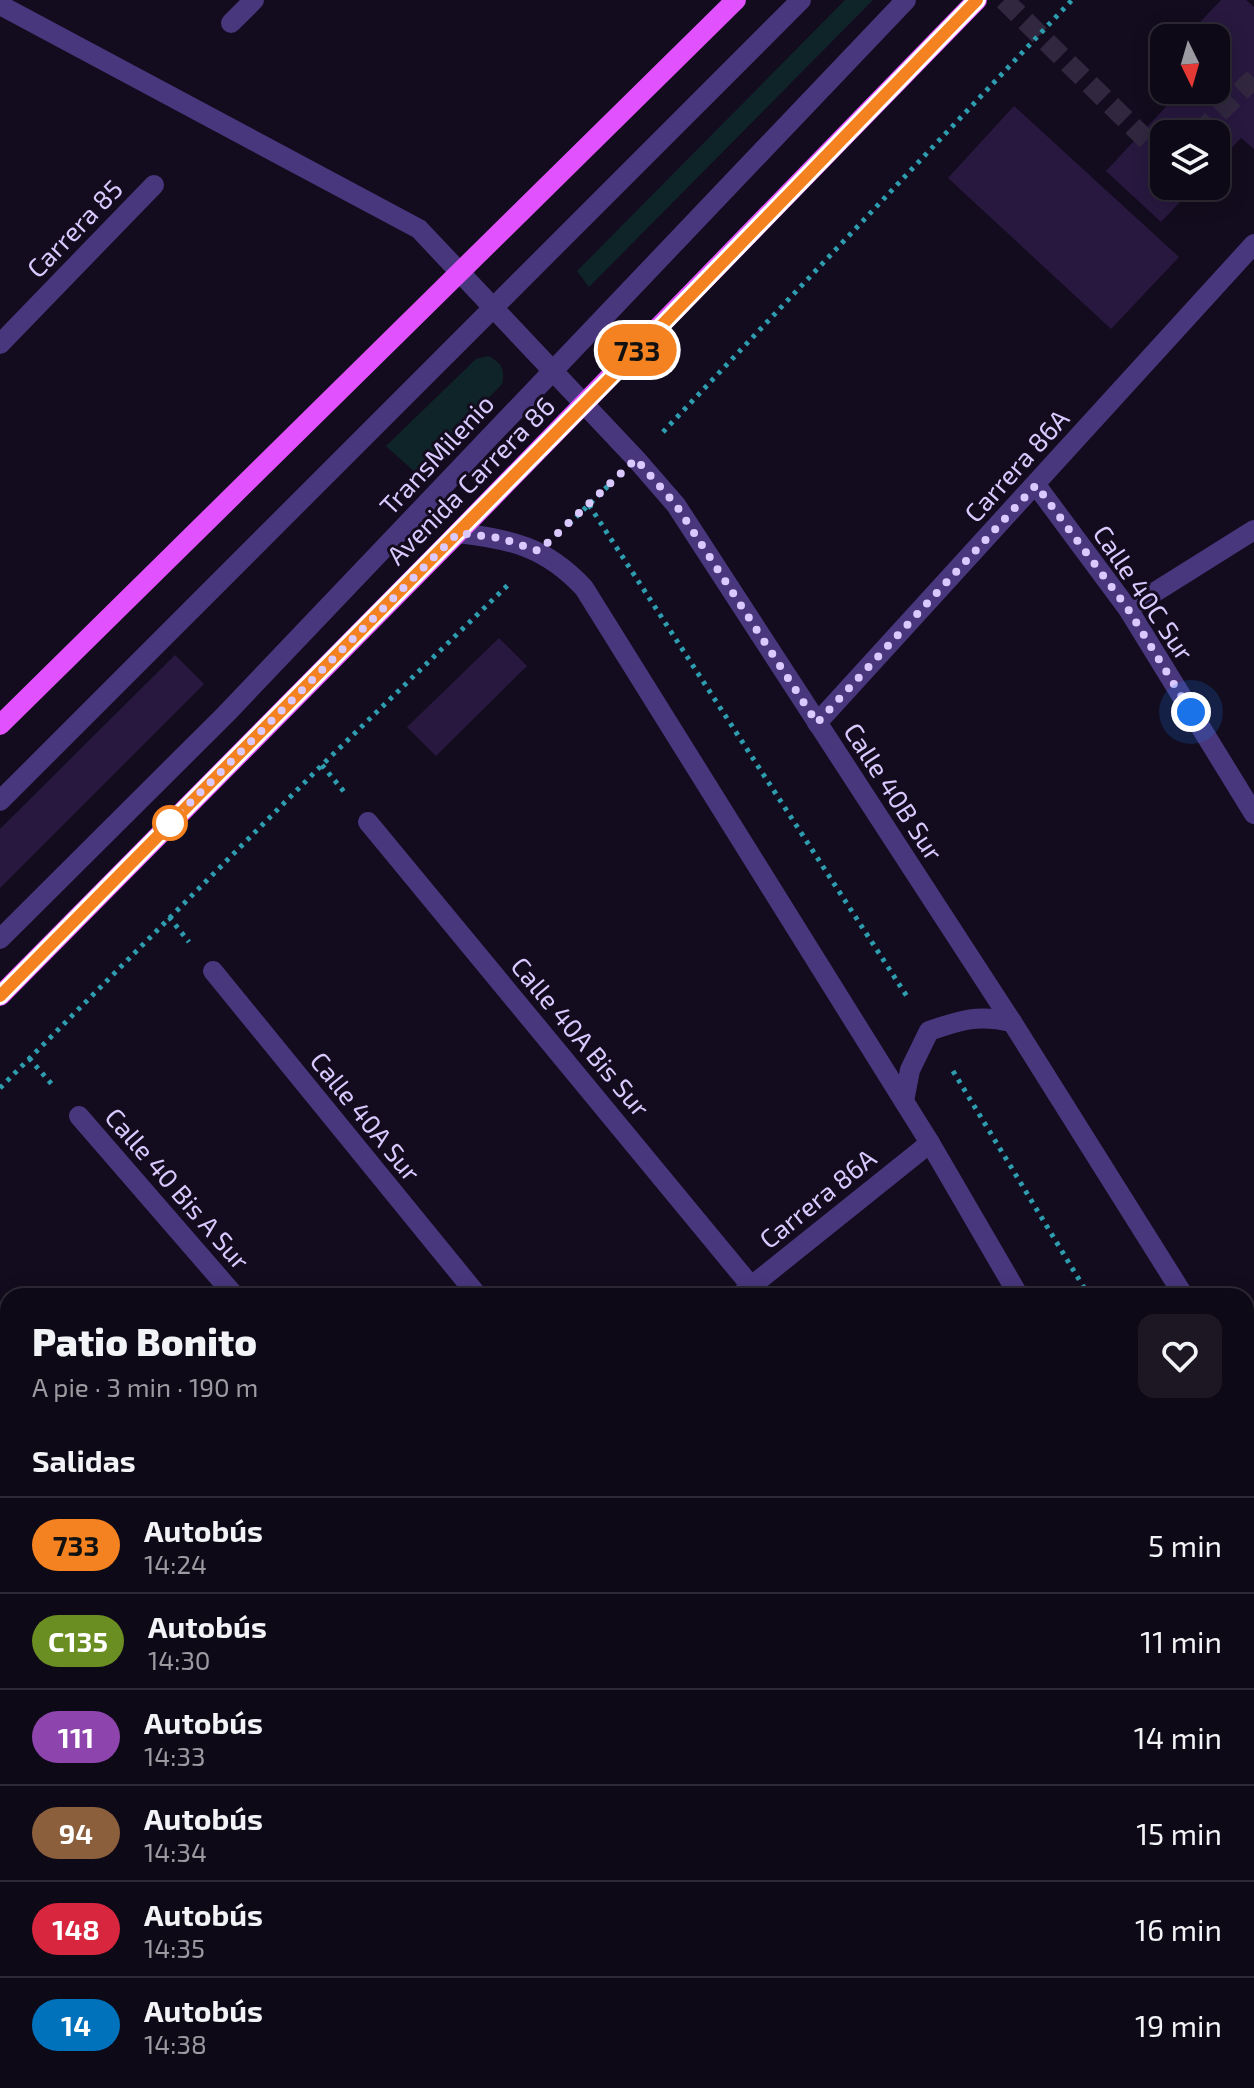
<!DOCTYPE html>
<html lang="es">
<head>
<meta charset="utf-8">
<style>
  :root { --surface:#0e0916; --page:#1c1723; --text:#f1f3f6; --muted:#9b9aa1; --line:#2e2a35 }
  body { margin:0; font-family:"Exo 2",sans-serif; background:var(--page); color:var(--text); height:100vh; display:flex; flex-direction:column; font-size:30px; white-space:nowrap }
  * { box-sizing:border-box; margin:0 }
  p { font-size:26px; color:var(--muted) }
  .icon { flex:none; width:44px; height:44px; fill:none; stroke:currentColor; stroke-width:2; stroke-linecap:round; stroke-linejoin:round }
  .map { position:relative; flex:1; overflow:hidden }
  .details { position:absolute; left:0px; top:1288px; width:1254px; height:800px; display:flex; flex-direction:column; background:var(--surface); border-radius:24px 24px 0 0; box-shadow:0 4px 20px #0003,0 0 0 2px var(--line) }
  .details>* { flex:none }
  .badge { padding:0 16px; border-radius:26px; font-size:28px; line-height:52px }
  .needle { width:52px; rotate:175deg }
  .controls { position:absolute; left:1150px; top:24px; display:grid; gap:16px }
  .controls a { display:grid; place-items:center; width:80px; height:80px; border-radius:16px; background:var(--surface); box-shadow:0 4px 20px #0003,0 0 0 2px var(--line); font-size:40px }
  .you { position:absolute; width:40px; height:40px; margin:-20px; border:6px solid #fff; border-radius:50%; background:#1a73e8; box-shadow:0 0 0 12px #1a73e833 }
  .map>.badge { position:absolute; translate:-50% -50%; box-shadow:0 0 0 4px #fff }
  h2 { padding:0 32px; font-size:30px; line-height:72px }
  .round { display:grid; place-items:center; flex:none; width:84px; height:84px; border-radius:16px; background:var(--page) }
  .head { display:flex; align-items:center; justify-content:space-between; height:136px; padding:0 32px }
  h1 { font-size:38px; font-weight:800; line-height:60px }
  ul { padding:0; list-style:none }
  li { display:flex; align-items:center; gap:24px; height:96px; padding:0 32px; border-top:2px solid var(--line) }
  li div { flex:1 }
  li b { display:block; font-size:30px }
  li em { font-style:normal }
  li .badge { min-width:88px; font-weight:700; text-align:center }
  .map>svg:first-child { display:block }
  .grass { fill:#0f2428 }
  .building { fill:#28183f }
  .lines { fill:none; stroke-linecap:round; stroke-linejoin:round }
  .minor-tunnel { stroke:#312840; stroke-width:20; stroke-dasharray:20 10; stroke-linecap:butt }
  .path { stroke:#2d9daf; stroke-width:5; stroke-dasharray:4 6; stroke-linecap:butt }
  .minor { stroke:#48377d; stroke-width:20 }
  .major { stroke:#e151fe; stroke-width:20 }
  .line-casing { stroke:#fff; stroke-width:18 }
  .line { stroke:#f58220; stroke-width:12 }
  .walk { stroke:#dac9ff; stroke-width:8; stroke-dasharray:0 14.4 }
  .stop-dot { fill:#fff; stroke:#f58220; stroke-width:4 }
  .labels { text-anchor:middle; stroke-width:6; stroke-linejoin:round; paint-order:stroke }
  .street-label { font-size:26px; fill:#dac9ff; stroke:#130c1e }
</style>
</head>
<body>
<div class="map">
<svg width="1254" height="2088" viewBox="0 0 1254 2088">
  <rect width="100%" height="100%" fill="#130c1e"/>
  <g class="grass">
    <polygon points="845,0 873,0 589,287 577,271"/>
    <path d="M 488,356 C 502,363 505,369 502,384 L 416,473 L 386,446 L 476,359 Z"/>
  </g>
  <g class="building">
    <polygon points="1221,0 1246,0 1254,7 1254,149 1241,138 1216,164 1216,134 1164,134 1164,186 1195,186 1161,222 1106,171 1177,95 1171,90 1216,90 1216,38 1185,38"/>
    <polygon points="1164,61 1164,83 1153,73"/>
    <polygon points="1014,106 1179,257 1111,329 948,178"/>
    <polygon points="499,638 527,666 436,756 407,727"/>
    <polygon points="175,655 204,684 0,888 0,829"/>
  </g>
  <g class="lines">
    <g class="minor-tunnel">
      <polyline points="1004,0 1164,157"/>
      <polyline points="1198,134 1254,78"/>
    </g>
    <g class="path">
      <polyline points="663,432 1072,0"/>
      <polyline points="589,505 908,998"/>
      <polyline points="569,524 608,486"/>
      <polyline points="322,765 345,793"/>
      <polyline points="169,917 189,942"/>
      <polyline points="29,1058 55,1088"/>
      <polyline points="953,1071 1089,1296"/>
      <polyline points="0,1088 322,765 511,582"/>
      <polyline points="1246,1551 1254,1564"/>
    </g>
    <g class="minor">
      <polyline points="0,5 419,229 636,459 676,505 1012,1022 1184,1296"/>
      <polyline points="231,23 254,0"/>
      <polyline points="0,344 154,185"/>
      <polyline points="1036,485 1128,609 1254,814"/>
      <path d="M 458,533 C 511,539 546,547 584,588 L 930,1143 L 1019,1296"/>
      <polyline points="1128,609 1254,530"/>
      <polyline points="817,723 1254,244"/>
      <polyline points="0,801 801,0"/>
      <polyline points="368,822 751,1286"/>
      <polyline points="0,939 226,714 906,0"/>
      <polyline points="213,971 478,1296"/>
      <path d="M 904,1101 L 910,1070 L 929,1031 C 961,1020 978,1014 1012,1022"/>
      <polyline points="79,1116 235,1296"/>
      <polyline points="739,1296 930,1143"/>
      <polyline points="0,1385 8,1394"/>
      <polyline points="1246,1394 1254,1407"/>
      <polyline points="1246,1681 1254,1694 1246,1701"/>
      <polyline points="0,1763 8,1772"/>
      <polyline points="1246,1998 1254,1992"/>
      <polyline points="0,2066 8,2075"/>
      <polyline points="258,2080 264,2088"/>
      <polyline points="455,2088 465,2080"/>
      <polyline points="770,2088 780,2080"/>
      <polyline points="1133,2088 1143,2080"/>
    </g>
    <g class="major">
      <polyline points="0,725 736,0"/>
      <polyline points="0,996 450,541 977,0"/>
    </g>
  </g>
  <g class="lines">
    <defs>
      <polyline id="line" points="0,996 630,358 977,0"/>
    </defs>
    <use href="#line" class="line-casing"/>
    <use href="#line" class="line"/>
    <polyline class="walk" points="170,823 458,533 500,538 539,551 636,459 676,505 817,723 1036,485 1128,609 1191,712"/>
  </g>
  <circle class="stop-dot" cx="170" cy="823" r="16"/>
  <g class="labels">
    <g class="street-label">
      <text transform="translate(75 229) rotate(-46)" y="9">Carrera 85</text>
      <text transform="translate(437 455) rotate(-47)" y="9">TransMilenio</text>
      <text transform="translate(1017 466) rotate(-48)" y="9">Carrera 86A</text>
      <text transform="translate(471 481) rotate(-45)" y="9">Avenida Carrera 86</text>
      <text transform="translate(1143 593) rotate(56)" y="9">Calle 40C Sur</text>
      <text transform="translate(893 792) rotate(57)" y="9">Calle 40B Sur</text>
      <text transform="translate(580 1037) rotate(50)" y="9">Calle 40A Bis Sur</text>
      <text transform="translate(365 1117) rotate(51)" y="9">Calle 40A Sur</text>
      <text transform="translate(177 1189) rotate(49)" y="9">Calle 40 Bis A Sur</text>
      <text transform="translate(818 1199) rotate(-39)" y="9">Carrera 86A</text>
    </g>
  </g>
</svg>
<div class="controls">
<a><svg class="needle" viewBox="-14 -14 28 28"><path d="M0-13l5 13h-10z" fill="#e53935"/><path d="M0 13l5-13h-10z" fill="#9b9aa1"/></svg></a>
<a><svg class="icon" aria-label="layers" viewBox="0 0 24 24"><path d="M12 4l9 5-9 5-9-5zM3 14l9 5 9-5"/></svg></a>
</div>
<div class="you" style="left:1191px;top:712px"></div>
<b class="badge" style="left:637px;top:350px;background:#f58220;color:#111">733</b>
<section class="details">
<div class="head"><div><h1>Patio Bonito</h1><p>A pie · 3 min · 190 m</p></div><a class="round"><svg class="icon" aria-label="heart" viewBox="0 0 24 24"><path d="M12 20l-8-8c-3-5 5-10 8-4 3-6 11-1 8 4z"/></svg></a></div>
<h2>Salidas</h2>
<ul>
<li><span class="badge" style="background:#f58220;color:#111">733</span><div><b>Autobús</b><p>14:24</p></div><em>5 min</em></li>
<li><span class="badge" style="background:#6b8e23;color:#fff">C135</span><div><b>Autobús</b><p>14:30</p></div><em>11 min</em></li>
<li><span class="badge" style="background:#8e44ad;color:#fff">111</span><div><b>Autobús</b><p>14:33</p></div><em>14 min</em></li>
<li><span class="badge" style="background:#8b5e3c;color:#fff">94</span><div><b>Autobús</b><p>14:34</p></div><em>15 min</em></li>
<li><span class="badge" style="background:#d7263d;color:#fff">148</span><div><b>Autobús</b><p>14:35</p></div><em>16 min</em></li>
<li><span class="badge" style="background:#0072bc;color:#fff">14</span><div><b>Autobús</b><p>14:38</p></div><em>19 min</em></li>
</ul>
</section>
</div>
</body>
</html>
